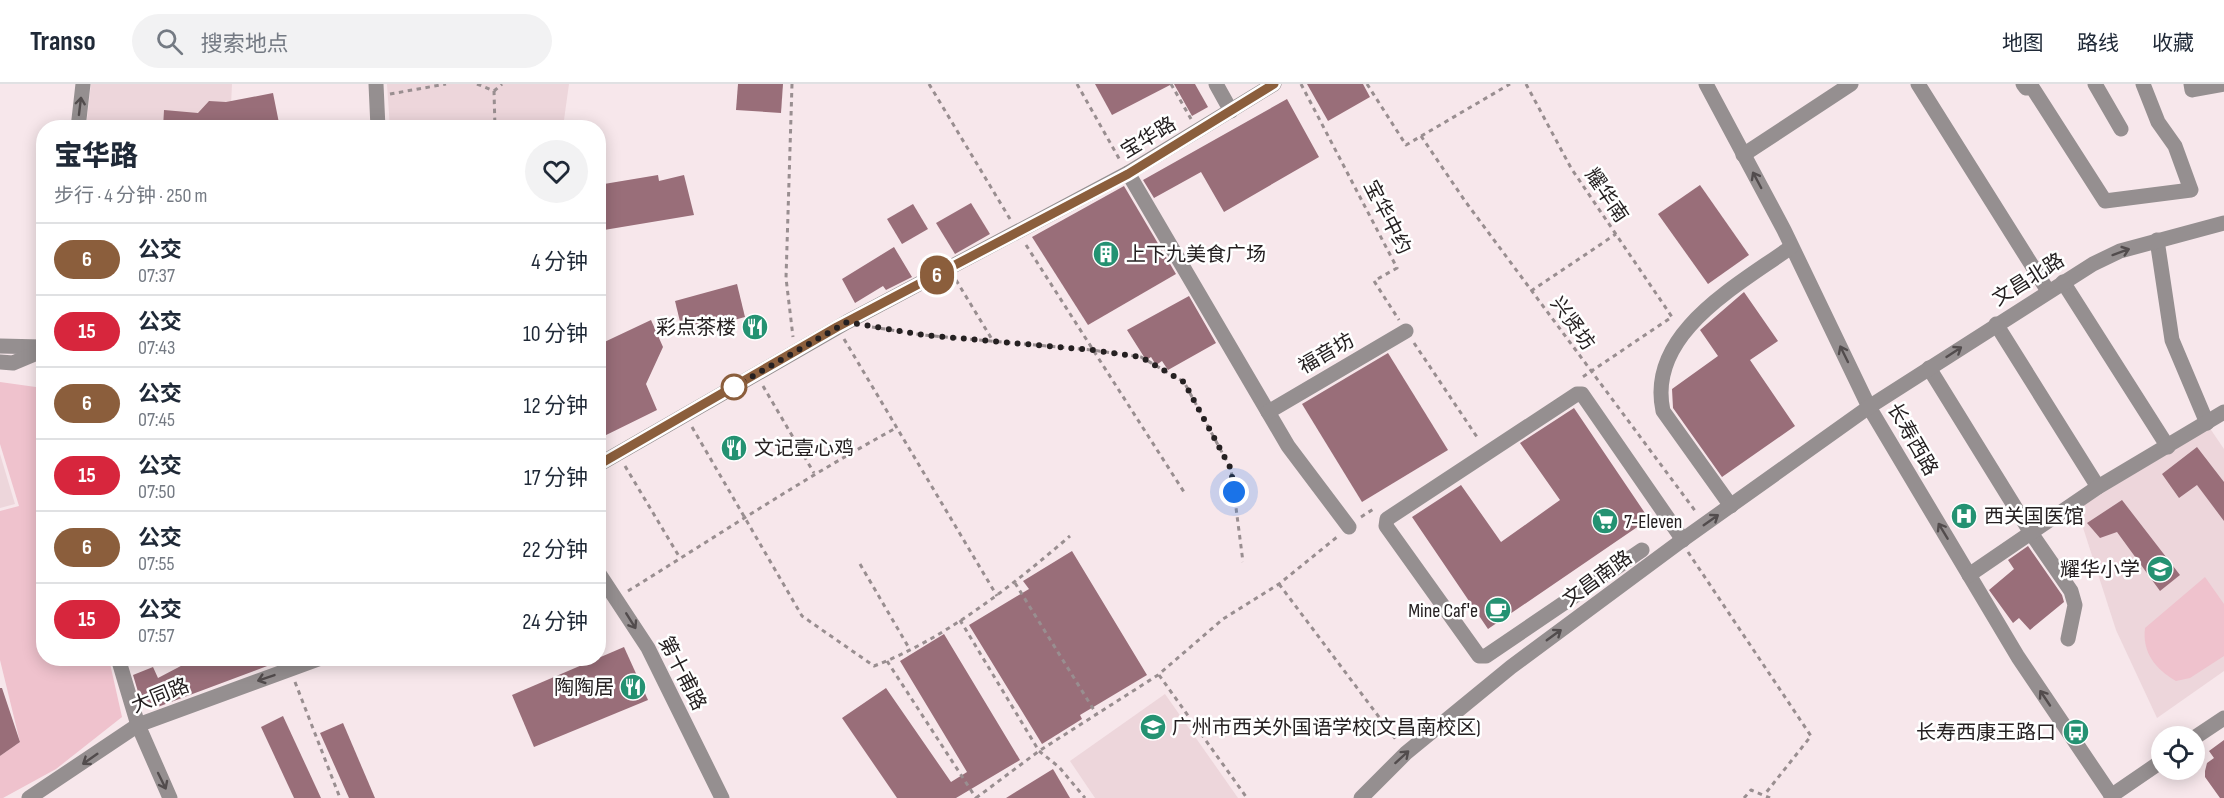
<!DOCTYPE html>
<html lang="zh">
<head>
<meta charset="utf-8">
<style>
  :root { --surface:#fff; --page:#f2f2f3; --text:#1f2937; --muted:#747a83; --line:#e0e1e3 }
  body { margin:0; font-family:"Sofia Sans Condensed","Noto Sans SC",sans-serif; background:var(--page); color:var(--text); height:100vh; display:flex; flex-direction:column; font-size:22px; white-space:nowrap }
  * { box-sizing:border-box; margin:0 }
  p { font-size:20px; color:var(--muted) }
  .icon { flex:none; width:33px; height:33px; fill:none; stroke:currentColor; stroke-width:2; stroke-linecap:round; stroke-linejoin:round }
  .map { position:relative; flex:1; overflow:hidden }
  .panel { position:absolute; left:36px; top:36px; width:570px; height:546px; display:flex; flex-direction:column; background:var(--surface); border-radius:24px; box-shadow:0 3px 15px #0003 }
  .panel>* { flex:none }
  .badge { padding:0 12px; border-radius:20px; font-size:21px; line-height:39px }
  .tools { position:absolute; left:2151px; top:642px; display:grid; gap:12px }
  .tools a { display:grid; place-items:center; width:54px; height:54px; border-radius:50%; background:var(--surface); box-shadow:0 3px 15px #0003; font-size:30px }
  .you { position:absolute; width:30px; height:30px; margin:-15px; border:4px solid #fff; border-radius:50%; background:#1a73e8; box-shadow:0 0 0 9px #1a73e833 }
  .map>.badge { position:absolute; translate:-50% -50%; box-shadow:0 0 0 3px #fff }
  .round { display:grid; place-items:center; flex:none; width:63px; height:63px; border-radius:32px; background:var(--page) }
  .summary { display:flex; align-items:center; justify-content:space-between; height:102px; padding:0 18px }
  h1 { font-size:28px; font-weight:800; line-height:45px }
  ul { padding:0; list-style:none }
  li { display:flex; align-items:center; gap:18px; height:72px; padding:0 18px; border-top:2px solid var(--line) }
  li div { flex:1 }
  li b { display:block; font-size:22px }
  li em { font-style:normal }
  li .badge { min-width:66px; font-weight:700; text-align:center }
  header { display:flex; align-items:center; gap:36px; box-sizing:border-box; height:84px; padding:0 30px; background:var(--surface); border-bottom:2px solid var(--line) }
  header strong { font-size:28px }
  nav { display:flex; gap:33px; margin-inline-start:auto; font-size:21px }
  .search { width:420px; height:54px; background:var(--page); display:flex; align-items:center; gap:15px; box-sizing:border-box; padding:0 21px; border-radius:33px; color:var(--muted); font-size:22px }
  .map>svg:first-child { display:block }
  .built { fill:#edd6db }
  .green { fill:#efc2cd }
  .building { fill:#996e79 }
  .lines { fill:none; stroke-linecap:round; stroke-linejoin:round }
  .path { stroke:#998e90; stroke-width:3; stroke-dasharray:4.5 4.5; stroke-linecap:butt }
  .minor { stroke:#958f90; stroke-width:15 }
  .oneway { stroke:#524c4d }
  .line-casing { stroke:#fff; stroke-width:14 }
  .line { stroke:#8b5e3c; stroke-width:9 }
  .walk { stroke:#252021; stroke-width:6; stroke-dasharray:0 10.8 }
  .stop-dot { fill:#fff; stroke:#8b5e3c; stroke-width:3 }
  .labels { text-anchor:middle; stroke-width:5; stroke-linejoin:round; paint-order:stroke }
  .street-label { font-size:20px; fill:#252021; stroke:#fff }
  .poi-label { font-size:20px; fill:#252021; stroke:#fff; text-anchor:start }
</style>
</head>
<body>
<header>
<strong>Transo</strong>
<div class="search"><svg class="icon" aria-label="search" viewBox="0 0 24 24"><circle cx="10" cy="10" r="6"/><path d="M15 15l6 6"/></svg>搜索地点</div>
<nav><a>地图</a><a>路线</a><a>收藏</a></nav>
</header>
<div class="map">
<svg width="2224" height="714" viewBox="0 0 2224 714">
  <rect width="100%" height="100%" fill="#f7e7eb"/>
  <g class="built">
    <polygon points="91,0 232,0 230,43 86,44"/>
    <polygon points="387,0 569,0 563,43 390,44"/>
    <polygon points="2209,343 2224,365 2224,587 2157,634 2116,546 2077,425"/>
    <polygon points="0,370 15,420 0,424"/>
    <polygon points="1165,610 1238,714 1095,714 1070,677"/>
  </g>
  <g class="green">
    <polygon points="0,298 43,304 44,574 109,575 122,633 56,685 3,714 0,714 0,672 20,658 0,576 0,427 19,422 0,360"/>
    <path d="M 2205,493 L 2224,520 L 2224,572 L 2190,594 L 2176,597 C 2155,585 2142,568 2145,544 Z"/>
  </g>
  <g class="building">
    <polygon points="738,0 783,0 781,29 736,26"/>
    <polygon points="1095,0 1172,0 1112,31"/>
    <polygon points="1174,0 1195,0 1208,23 1192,32"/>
    <polygon points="1307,0 1363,0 1370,13 1328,37"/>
    <polygon points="273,9 280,44 163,44 164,26 198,29 209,17 226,18"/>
    <polygon points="1287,15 1319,73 1224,128 1201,88 1154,114 1143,96"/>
    <polygon points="658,91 659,97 684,91 694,131 598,147 598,101"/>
    <polygon points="1700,101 1749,171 1708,200 1658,130"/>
    <polygon points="1124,102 1176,190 1088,241 1032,153"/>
    <polygon points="971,119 990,150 955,170 936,139"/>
    <polygon points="913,120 928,145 902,160 887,135"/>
    <polygon points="894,163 912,193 886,206 883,202 855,219 842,195"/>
    <polygon points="737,200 745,233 683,250 675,217"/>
    <polygon points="1744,208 1778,257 1750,276 1795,342 1722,393 1673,324 1672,305 1718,272 1700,246"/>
    <polygon points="1189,212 1216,259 1168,286 1162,277 1156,281 1151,273 1146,276 1127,246"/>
    <polygon points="651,236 663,263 646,300 657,326 598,355 598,261"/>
    <polygon points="1388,269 1448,366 1362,418 1302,320"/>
    <polygon points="1574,324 1649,435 1488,545 1412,433 1461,401 1501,458 1560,416 1520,359"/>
    <polygon points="2197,363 2224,398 2224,437 2197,401 2179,414 2162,390"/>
    <polygon points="2122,416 2180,491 2160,507 2117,448 2100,454 2087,439"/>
    <polygon points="2028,462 2062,511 2064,518 2030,546 2019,534 2013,539 1989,506 2014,485 2008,476"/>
    <polygon points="1072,467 1147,591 1080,631 1082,635 1042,660 969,541 1029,505 1023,497"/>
    <polygon points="944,550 1020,676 956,714 897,714 842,634 886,604 951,698 967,688 900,577"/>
    <polygon points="624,563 648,616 534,663 512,611"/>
    <polygon points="196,574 283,574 283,576 155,624 142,621 133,591 153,583 158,594"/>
    <polygon points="0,604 2,604 20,658 0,672"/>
    <polygon points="283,632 321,714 294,714 261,643"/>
    <polygon points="343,639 375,714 349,714 320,649"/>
    <polygon points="2224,656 2224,714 2220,714 2205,693 2205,687 2207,679 2214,674 2209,667"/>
    <polygon points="1053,685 1070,714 1006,714"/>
  </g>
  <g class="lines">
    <g class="path">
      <polyline points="477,0 494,7 495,44"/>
      <polyline points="792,0 786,194 793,253"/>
      <polyline points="929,0 1010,135"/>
      <polyline points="1077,0 1121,78"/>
      <polyline points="1171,0 1191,35"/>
      <polyline points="1301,0 1397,184 1374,197 1399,236"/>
      <polyline points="1367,0 1406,61 1510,0"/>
      <polyline points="1526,0 1571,84 1672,233 1581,294"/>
      <polyline points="494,7 502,0"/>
      <polyline points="390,10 446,0"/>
      <polyline points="1421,52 1465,117 1696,428"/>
      <polyline points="1026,161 1184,408"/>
      <polyline points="956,196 993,257"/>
      <polyline points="1531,207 1616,150"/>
      <polyline points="872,243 923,251 1092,266 1141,273 1184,298 1231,385 1243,478"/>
      <polyline points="844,255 997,512"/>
      <polyline points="1414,259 1479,356"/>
      <polyline points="763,302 814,389"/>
      <path d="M 692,343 L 802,532 L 874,582 C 945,555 1013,501 1070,452"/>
      <polyline points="625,382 680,474"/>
      <polyline points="1361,433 1375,424"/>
      <polyline points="1688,468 1811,652 1765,710"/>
      <polyline points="860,480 909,564"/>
      <polyline points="1015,499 1097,631"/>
      <polyline points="1279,500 1397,657"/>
      <path d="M 628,507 C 717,452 804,394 896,344"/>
      <polyline points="960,536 1039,667 1059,683 1085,714"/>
      <polyline points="887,577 976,714"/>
      <polyline points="1159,591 1247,714"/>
      <polyline points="295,598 340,714"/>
      <polyline points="976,714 1039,667 1158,591 1223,535 1279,500 1337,453"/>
      <polyline points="1744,714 1751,706 1770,714"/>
    </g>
    <g class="minor">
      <polyline points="376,0 378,44"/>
      <polyline points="1216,0 1231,27"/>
      <polyline points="1706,0 1784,146 1869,323 2018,573 2113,714"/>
      <polyline points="1918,0 2048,207"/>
      <polyline points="2023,0 2026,4 2030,0 2105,117 2191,106 2175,62 2158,38 2143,0"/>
      <polyline points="2095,0 2121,45"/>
      <polyline points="2191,0 2192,6 2224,0"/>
      <polyline points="78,44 83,0"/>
      <polyline points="1743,71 1851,0"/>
      <polyline points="1128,89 1288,362 1349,443"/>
      <polyline points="2157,156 2172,256 2207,339"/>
      <polyline points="2063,198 2168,363"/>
      <polyline points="1996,240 2098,403"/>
      <polyline points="0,262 42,263"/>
      <polyline points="0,278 13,279 44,266"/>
      <polyline points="1929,284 2031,449 2071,507 2075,521 2068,555"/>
      <polyline points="1268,328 1406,247"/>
      <polyline points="598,381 847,238 1128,89 1274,0"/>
      <path d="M 1731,422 L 1663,327 C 1646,249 1739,201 1791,163"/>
      <polyline points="1642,466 1486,572 1479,572 1386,442 1387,435 1577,310 1582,310 1683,456"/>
      <polyline points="598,488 648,564 722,714"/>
      <polyline points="1969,491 2098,403 2224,328"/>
      <polyline points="118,574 138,641 170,714"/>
      <polyline points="2194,654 2224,634"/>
      <polyline points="2111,712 2162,677"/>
      <polyline points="29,714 138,641 321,574"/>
      <polyline points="1361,714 1406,669 1511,583 1681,457 1869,323 2093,180 2120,167 2224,139"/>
    </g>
  </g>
  <defs><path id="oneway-shaft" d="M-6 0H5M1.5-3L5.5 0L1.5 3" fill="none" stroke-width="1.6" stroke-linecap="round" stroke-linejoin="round" transform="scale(1.5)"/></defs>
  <g class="oneway">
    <use href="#oneway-shaft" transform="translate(80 22) rotate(-83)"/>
    <use href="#oneway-shaft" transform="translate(1757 96) rotate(-118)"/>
    <use href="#oneway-shaft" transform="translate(2121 168) rotate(-20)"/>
    <use href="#oneway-shaft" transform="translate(1954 268) rotate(-33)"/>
    <use href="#oneway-shaft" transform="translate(1844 270) rotate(-116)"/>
    <use href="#oneway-shaft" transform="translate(1711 436) rotate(-35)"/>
    <use href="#oneway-shaft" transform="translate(1943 447) rotate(-121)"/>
    <use href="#oneway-shaft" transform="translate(631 537) rotate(58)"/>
    <use href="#oneway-shaft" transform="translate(1554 551) rotate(-36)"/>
    <use href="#oneway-shaft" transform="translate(266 594) rotate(161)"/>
    <use href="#oneway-shaft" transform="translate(2045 614) rotate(-124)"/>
    <use href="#oneway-shaft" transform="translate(1402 673) rotate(-42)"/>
    <use href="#oneway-shaft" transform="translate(90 675) rotate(145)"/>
    <use href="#oneway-shaft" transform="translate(162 697) rotate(64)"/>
  </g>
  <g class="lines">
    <defs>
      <polyline id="line" points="598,381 837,243 1128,90 1274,0"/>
    </defs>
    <use href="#line" class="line-casing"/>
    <use href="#line" class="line"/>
    <polyline class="walk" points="734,303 847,238 923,251 1092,266 1141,273 1184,298 1231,385 1234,408"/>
  </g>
  <defs>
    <symbol id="building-disc" viewBox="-11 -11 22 22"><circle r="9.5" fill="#249272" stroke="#fff"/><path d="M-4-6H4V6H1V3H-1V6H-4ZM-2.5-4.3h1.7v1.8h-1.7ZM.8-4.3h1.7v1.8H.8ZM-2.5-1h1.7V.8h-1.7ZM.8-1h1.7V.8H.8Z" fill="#fff"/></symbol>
    <symbol id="restaurant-disc" viewBox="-11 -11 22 22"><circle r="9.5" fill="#249272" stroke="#fff"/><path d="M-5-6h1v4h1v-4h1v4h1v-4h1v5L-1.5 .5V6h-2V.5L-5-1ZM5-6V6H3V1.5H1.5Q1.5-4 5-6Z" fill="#fff"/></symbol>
    <symbol id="hospital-disc" viewBox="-11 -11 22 22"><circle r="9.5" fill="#249272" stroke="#fff"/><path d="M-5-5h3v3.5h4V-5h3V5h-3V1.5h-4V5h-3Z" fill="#fff"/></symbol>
    <symbol id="supermarket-disc" viewBox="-11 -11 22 22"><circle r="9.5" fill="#249272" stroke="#fff"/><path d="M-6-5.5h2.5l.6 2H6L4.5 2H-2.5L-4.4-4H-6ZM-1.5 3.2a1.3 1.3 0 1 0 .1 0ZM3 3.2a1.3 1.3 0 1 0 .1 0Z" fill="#fff"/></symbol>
    <symbol id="school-disc" viewBox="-11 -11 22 22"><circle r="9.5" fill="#249272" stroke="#fff"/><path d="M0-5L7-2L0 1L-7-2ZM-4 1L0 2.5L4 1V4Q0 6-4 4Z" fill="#fff"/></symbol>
    <symbol id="cafe-disc" viewBox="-11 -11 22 22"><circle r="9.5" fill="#249272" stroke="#fff"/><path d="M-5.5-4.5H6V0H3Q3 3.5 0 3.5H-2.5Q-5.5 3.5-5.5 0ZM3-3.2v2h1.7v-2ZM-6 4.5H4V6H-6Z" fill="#fff"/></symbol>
    <symbol id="bus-disc" viewBox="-11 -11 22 22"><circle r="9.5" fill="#249272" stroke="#fff"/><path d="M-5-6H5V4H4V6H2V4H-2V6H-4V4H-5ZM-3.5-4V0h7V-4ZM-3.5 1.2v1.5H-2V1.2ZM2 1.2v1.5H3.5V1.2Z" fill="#fff"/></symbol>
  </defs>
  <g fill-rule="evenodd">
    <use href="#building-disc" x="1091" y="155" width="30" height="30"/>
    <use href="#restaurant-disc" x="740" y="228" width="30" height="30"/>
    <use href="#restaurant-disc" x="719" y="349" width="30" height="30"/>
    <use href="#hospital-disc" x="1949" y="417" width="30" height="30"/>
    <use href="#supermarket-disc" x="1590" y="422" width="30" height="30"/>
    <use href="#school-disc" x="2145" y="470" width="30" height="30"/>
    <use href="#cafe-disc" x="1483" y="511" width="30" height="30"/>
    <use href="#restaurant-disc" x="618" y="588" width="30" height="30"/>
    <use href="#school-disc" x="1138" y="628" width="30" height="30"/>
    <use href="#bus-disc" x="2061" y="633" width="30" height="30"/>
  </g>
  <circle class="stop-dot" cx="734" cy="303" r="12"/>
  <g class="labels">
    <g class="street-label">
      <text transform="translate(1148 53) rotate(-31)" y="7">宝华路</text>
      <text transform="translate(1607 111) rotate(56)" y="7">耀华南</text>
      <text transform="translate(1388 133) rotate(63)" y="7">宝华中约</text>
      <text transform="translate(2028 195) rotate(-32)" y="7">文昌北路</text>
      <text transform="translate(1573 239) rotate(54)" y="7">兴贤坊</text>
      <text transform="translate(1326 269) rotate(-30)" y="7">福音坊</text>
      <text transform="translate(1913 355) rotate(60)" y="7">长寿西路</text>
      <text transform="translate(1597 494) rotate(-36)" y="7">文昌南路</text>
      <text transform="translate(683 589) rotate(63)" y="7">第十甫路</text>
      <text transform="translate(160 611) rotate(-22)" y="7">大同路</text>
    </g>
    <g class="poi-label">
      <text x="1126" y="177">上下九美食广场</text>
      <text x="736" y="250" text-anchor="end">彩点茶楼</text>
      <text x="754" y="371">文记壹心鸡</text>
      <text x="1984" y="439">西关国医馆</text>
      <text x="1624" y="444">7-Eleven</text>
      <text x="2140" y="492" text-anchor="end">耀华小学</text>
      <text x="1478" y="533" text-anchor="end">Mine Caf'e</text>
      <text x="614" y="610" text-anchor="end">陶陶居</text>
      <text x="1172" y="650">广州市西关外国语学校(文昌南校区)</text>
      <text x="2056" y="655" text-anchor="end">长寿西康王路口</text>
    </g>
  </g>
</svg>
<div class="tools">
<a><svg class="icon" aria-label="locate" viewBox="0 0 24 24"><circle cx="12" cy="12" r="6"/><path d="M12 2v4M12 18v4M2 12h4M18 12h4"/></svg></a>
</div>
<div class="you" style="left:1234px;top:408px"></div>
<b class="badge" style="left:937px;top:191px;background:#8b5e3c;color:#fff">6</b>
<section class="panel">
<div class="summary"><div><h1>宝华路</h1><p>步行 · 4 分钟 · 250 m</p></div><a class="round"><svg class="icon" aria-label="heart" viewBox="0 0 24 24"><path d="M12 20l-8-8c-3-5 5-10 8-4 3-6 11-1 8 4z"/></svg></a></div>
<ul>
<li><span class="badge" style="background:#8b5e3c;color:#fff">6</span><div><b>公交</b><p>07:37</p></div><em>4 分钟</em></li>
<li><span class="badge" style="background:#d7263d;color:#fff">15</span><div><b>公交</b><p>07:43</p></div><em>10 分钟</em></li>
<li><span class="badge" style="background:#8b5e3c;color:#fff">6</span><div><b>公交</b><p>07:45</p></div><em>12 分钟</em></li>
<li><span class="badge" style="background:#d7263d;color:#fff">15</span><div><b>公交</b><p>07:50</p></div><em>17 分钟</em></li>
<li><span class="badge" style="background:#8b5e3c;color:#fff">6</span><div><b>公交</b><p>07:55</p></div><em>22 分钟</em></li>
<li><span class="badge" style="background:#d7263d;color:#fff">15</span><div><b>公交</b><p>07:57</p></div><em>24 分钟</em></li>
</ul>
</section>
</div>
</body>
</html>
